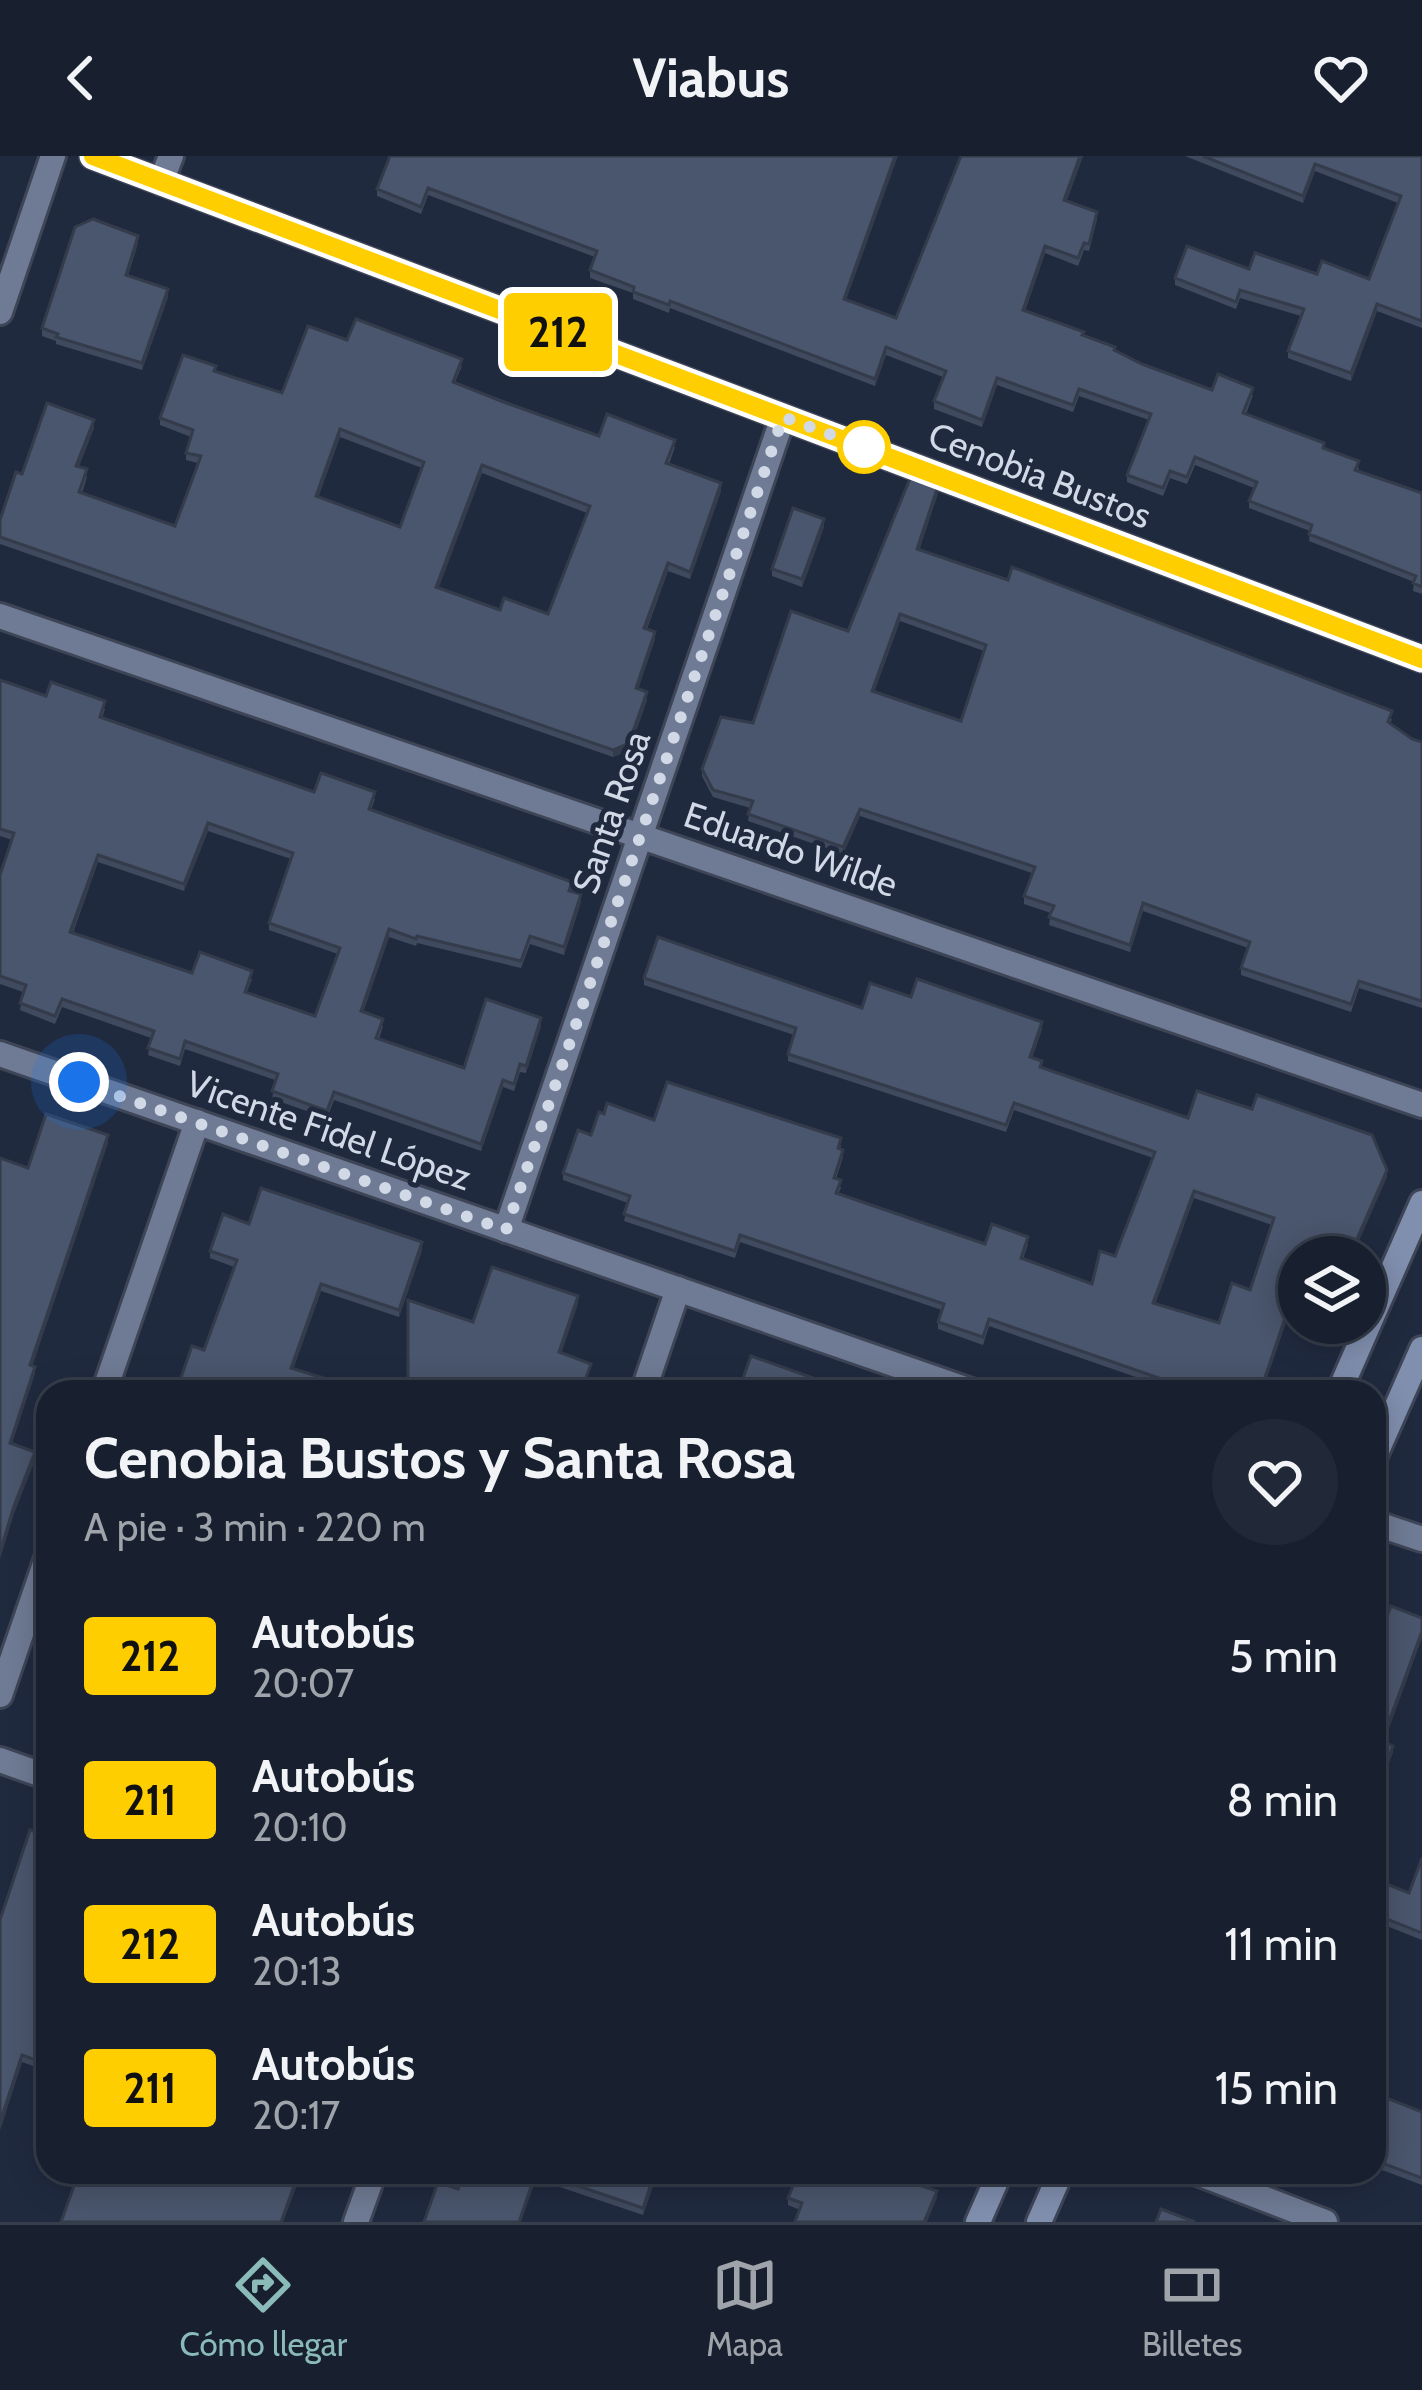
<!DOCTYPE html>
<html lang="es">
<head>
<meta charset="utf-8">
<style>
  :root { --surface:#18202f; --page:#212837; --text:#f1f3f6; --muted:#9fa3aa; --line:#363e4b; --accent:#8bbbb9 }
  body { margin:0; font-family:Cabin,sans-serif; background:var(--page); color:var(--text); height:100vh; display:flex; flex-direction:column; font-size:45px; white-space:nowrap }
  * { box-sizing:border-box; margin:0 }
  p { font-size:39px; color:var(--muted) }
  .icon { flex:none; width:66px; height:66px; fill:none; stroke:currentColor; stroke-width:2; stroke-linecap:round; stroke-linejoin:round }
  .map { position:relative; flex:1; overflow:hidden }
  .drawer { position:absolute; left:36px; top:1224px; width:1350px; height:804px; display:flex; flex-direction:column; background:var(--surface); border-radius:36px; box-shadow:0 6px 30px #0003,0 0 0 3px var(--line) }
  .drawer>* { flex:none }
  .badge { padding:0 24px; border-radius:9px; font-size:42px; line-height:78px }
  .controls { position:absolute; left:1278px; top:1080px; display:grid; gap:24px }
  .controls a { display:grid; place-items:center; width:108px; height:108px; border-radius:50%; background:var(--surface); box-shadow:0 6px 30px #0003,0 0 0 3px var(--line); font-size:60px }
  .you { position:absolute; width:60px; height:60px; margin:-30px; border:9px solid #fff; border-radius:50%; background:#1a73e8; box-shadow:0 0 0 18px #1a73e833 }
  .map>.badge { position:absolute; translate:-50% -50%; box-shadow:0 0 0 6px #fff }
  .round { display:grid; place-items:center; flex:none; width:126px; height:126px; border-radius:63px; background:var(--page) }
  .overview { display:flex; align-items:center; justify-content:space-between; height:204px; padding:0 48px }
  h1 { font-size:57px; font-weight:800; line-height:90px }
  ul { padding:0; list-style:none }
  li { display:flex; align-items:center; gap:36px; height:144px; padding:0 48px }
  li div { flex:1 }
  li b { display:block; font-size:45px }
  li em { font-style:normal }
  li .badge { min-width:132px; font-weight:700; text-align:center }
  header { display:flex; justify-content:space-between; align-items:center; height:156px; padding:0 48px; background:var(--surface); font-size:54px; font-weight:800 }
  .tabs { display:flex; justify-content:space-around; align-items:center; height:168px; border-top:3px solid var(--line); background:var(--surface); font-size:33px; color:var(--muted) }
  .tabs a { display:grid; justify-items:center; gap:6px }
  .tabs .selected { color:var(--accent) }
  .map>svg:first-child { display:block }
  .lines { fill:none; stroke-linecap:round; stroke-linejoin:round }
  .street-casing { stroke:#3e4557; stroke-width:30 }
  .secondary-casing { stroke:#3e4557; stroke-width:30 }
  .street { stroke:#6f7b94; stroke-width:24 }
  .secondary { stroke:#808fae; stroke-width:24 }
  .wall { fill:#404a5e; fill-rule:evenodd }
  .shaded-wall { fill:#343c4c }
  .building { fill:#4a566d; stroke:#343c4c; stroke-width:3; fill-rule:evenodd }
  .line-casing { stroke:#fff; stroke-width:27 }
  .line { stroke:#ffce00; stroke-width:18 }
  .walk { stroke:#d1d8e6; stroke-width:12; stroke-dasharray:0 21.6 }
  .stop-dot { fill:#fff; stroke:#ffce00; stroke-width:6 }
  .labels { text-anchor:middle; stroke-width:10; stroke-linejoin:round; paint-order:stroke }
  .street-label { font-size:36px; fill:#d1d8e6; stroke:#202a3f }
</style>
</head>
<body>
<header><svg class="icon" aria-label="back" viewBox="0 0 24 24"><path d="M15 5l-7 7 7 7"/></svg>Viabus<svg class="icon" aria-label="heart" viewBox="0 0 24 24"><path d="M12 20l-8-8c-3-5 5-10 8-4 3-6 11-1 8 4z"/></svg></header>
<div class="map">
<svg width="1422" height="2066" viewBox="0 0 1422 2066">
  <rect width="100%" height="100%" fill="#202a3f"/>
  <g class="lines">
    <defs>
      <g id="street">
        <polyline points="161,26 171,0"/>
        <polyline points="0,156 53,0"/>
        <polyline points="0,460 1422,949"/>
        <polyline points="0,898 974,1236"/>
        <polyline points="506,1074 783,261"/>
        <polyline points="104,1236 197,966"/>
        <polyline points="643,1236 678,1133"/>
        <polyline points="1374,1367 1422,1383"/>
        <polyline points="0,1539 48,1399"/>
        <polyline points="0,1604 48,1621"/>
        <polyline points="1195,2016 1325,2066"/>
        <polyline points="356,2066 374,2016"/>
      </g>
      <g id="secondary">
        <polyline points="93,0 1422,503"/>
        <polyline points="1339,1236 1422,1047"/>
        <polyline points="1374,1302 1422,1193"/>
        <polyline points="978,2066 1000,2016"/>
        <polyline points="1039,2066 1061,2016"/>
      </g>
    </defs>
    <use href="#street" class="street-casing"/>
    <use href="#secondary" class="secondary-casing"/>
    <use href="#street" class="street"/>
    <use href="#secondary" class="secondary"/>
  </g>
  <g class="wall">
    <polygon points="390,0 847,144 896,162 961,0 1083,0 1067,44 1097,63 1089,95 1084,94 1078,110 1045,97 1025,155 1142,208 1212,234 1253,239 1246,258 1324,292 1359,312 1358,315 1422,337 1422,438 1413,435 1414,426 1309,385 1310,375 1249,352 1249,345 1254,332 1195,309 1187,328 1170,322 1163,340 1127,326 1127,319 1149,264 1079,240 1073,256 997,229 982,271 934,253 934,245 943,221 886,199 875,230 670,152 669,157 633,143 633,137 590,122 590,114 595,101 428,39 421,58 377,40 377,33"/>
    <polygon points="1185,0 1422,0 1422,172 1377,155 1351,225 1288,202 1288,195 1301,160 1240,142 1236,153 1175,129 1175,122 1249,113 1369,123 1398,47 1315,15 1303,47"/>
    <polygon points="138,87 128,120 168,141 142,214 56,188 56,185 42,180 42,172"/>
    <path d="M 347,184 L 462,210 L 455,226 L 599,280 L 675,291 L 669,308 L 721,335 L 690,423 L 668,415 L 647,473 L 655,483 L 638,533 L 647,544 L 629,595 L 613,601 L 0,388 L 0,364 L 22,318 L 94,272 L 79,310 L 87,321 L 82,337 L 175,370 L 198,307 L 186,304 L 186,297 L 191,281 L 160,269 L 160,262 L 216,216 L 282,237 ZM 340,281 L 422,312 L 400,371 L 318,341 ZM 482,317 L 587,357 L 548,458 L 500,454 L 438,432 Z"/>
    <path d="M 938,337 L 919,394 L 1392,563 L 1390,567 L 1412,583 L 1422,586 L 1422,852 L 1359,832 L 1351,856 L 1241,819 L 1241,812 L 1248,792 L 1143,755 L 1130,796 L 1049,769 L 1051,757 L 1024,748 L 1024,740 L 1032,717 L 860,660 L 843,698 L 748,665 L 750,652 L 713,641 L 702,620 L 702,613 L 753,567 L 848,475 ZM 900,465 L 984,495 L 961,565 L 874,536 Z"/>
    <polygon points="824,371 802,431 772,420 772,413"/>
    <path d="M 0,524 L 46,540 L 105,553 L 102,562 L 314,636 L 375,643 L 371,654 L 572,733 L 572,735 L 581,746 L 564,799 L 530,788 L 521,812 L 417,787 L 416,790 L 389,781 L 363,856 L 383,870 L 379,883 L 464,912 L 541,870 L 526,917 L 520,916 L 514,935 L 503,931 L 481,995 L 334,944 L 327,962 L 272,943 L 275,924 L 185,893 L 180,910 L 148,899 L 151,882 L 62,851 L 55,868 L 20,854 L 23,836 L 0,828 L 0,719 L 12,684 L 0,680 ZM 208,675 L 291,703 L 269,767 L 269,774 L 338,798 L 315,860 L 247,836 L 252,823 L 192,817 L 73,777 L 98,706 L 184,735 Z"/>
    <path d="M 644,822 L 862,852 L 911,841 L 1042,873 L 1032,902 L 1042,912 L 1188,962 L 1387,1021 L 1299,1101 L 1299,1128 L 1262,1236 L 1179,1236 L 989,1170 L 983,1189 L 938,1173 L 938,1166 L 942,1154 L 740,1086 L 735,1102 L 624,1065 L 628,1047 L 563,1024 L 563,1017 L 604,958 L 841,989 L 840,993 L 843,1001 L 836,1023 L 841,1032 L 838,1038 L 985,1088 L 1028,1088 L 1023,1103 L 1092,1128 L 1115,1100 L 1153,1002 L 1014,954 L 1006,976 L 788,905 L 788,898 L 794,879 L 644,829 ZM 1194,1042 L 1272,1069 L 1250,1134 L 1219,1167 L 1155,1148 Z"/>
    <polygon points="249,1068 422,1094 399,1161 321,1135 293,1213 204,1194 234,1111 210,1102 210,1095"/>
    <polygon points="48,1680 47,1915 22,1906 0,1974"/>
    <polygon points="1422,1702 1422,1784 1374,1765 1374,1723 1409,1737"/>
    <polygon points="1374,1937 1422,1956 1422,2029 1374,2011"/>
    <polygon points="464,2016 658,2016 643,2059 536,2023 458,2033"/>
    <polygon points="915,2027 937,2042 800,2054 788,2049 788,2042"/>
  </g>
  <g class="shaded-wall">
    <polygon points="895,0 898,0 844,150 844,143"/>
    <polygon points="1080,0 1083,0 1064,51 1064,44"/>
    <polygon points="1315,8 1315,15 1303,47 1303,40"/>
    <polygon points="138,80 138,87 126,126 126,119"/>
    <polygon points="1045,90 1045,97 1023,161 1023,154"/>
    <polygon points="168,133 168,141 142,214 142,207"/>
    <polygon points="1377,148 1377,155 1351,225 1351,217"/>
    <polygon points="886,191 886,199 875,230 875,223"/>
    <polygon points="997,222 997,229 982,271 982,264"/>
    <polygon points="94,264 94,272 76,317 76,310"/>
    <polygon points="340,273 340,281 316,348 316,340"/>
    <polygon points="482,309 482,317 436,439 436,431"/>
    <polygon points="721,327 721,335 690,423 690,416"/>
    <polygon points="938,330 938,337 917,401 917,393"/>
    <polygon points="824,363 824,371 802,431 802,423"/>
    <polygon points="668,407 668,415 644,479 644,472"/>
    <polygon points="900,458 900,465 872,542 872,535"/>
    <polygon points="655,476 655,483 636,539 636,532"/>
    <polygon points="647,536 647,544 629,595 613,601 613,594"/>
    <polygon points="860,653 860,660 843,698 843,691"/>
    <polygon points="208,667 208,675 184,735 184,728"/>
    <polygon points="98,699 98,706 70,783 70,776"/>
    <polygon points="581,738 581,746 564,799 564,791"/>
    <polygon points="1143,747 1143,755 1130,796 1130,789"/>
    <polygon points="389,773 389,781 361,863 361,855"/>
    <polygon points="541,862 541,870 526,917 526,910"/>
    <polygon points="1042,866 1042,873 1030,908 1030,901"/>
    <polygon points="503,924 503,931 481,995 481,988"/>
    <polygon points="108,979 108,987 30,1217 30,1209"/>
    <polygon points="1387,1014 1387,1021 1352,1101 1349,1101"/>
    <polygon points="1194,1035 1194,1042 1153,1154 1153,1147"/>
    <polygon points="422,1086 422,1094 399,1161 399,1154"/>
    <polygon points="1298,1120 1298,1128 1262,1236 1260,1236"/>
    <polygon points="321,1128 321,1135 291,1219 291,1212"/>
    <polygon points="578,1140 578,1148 559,1204 559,1196"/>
    <polygon points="35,1211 35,1218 10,1294 10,1287"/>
    <polygon points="35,1296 35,1304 14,1358 0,1403 0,1396 14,1350"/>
    <polygon points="1422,1475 1422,1482 1382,1592 1382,1585"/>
    <polygon points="1393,1590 1393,1597 1374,1646 1374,1639"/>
    <polygon points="22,1899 22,1906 0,1974 0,1966"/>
    <polygon points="299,2016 301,2019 283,2066 281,2066"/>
    <polygon points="536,2016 536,2023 521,2066 519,2066"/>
    <polygon points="655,2016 658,2016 643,2059 643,2052"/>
    <polygon points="937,2035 937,2042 927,2066 924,2066"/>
  </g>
  <g class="building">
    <polygon points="390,0 895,0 844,143 896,162 961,0 1080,0 1064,44 1097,56 1089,88 1084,87 1078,102 1045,90 1023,154 1084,176 1082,179 1115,191 1114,194 1142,208 1212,234 1218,218 1253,232 1243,257 1324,287 1323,292 1359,305 1355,314 1422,337 1422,431 1413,427 1416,420 1309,378 1312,369 1249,345 1257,326 1195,301 1187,321 1170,315 1163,332 1127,319 1151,258 1079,233 1073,249 997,222 982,264 934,245 946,215 886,191 875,223 670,145 669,149 633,136 634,131 590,114 597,95 428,32 421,51 377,33"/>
    <polygon points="1203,0 1422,0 1422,165 1377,148 1351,217 1288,195 1304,153 1240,134 1236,146 1175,122 1187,90 1249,113 1255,97 1317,118 1322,105 1369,123 1401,40 1315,8 1303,40"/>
    <polygon points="93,63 138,80 126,119 168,133 142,207 56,181 58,178 42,172 75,71"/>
    <path d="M 356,163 L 462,203 L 453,226 L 506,247 L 599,280 L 607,258 L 675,284 L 666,307 L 721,327 L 690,416 L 668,407 L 644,472 L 655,476 L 636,532 L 647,536 L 629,587 L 613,594 L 0,381 L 0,364 L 16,316 L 22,318 L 47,247 L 94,264 L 76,310 L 87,313 L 79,336 L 175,370 L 201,300 L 186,297 L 193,274 L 160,262 L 183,199 L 216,210 L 214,215 L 282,237 L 308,170 L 347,184 ZM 340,273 L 424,306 L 400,371 L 316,340 ZM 482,309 L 590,350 L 548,458 L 504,442 L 500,454 L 436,431 Z"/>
    <path d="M 911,320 L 938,330 L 917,393 L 1008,424 L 1012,411 L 1392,555 L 1388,566 L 1412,583 L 1422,586 L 1422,845 L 1359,825 L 1351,848 L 1241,812 L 1250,786 L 1143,747 L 1130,789 L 1049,761 L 1054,750 L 1024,740 L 1035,711 L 860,653 L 843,691 L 748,658 L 753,645 L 713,634 L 702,613 L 721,561 L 753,567 L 791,455 L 848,475 ZM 900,458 L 986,489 L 961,565 L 872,535 Z"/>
    <polygon points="793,352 824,363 802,423 772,413"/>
    <path d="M 0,524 L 46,540 L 51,526 L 105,545 L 100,561 L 314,636 L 321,617 L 375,636 L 369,653 L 572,726 L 569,735 L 581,738 L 564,791 L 530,780 L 521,805 L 417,780 L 416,783 L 389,773 L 361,855 L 383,863 L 376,882 L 464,912 L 486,843 L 541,862 L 526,910 L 520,908 L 514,928 L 503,924 L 481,988 L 334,936 L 327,955 L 272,935 L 278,918 L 185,885 L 180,903 L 148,892 L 154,875 L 62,843 L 55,860 L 20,847 L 26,829 L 0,820 L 0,719 L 14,677 L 0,673 ZM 208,667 L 293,697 L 269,767 L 340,792 L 315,860 L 245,836 L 252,815 L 200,796 L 192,817 L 70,776 L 98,699 L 184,728 Z"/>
    <path d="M 658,781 L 862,852 L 870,827 L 911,841 L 917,823 L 1042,866 L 1030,901 L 1042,905 L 1040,911 L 1188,962 L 1197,935 L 1252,953 L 1257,939 L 1372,979 L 1387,1014 L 1349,1101 L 1299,1101 L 1299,1121 L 1260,1236 L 1199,1236 L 989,1163 L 983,1181 L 938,1166 L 944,1148 L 740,1079 L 735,1095 L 624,1058 L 630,1040 L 563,1017 L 578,974 L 591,979 L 599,956 L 604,958 L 607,947 L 654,964 L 667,926 L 841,982 L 838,992 L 843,994 L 834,1022 L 841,1024 L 836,1037 L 985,1088 L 992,1068 L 1028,1081 L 1021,1102 L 1092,1128 L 1100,1095 L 1115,1100 L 1155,996 L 1014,947 L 1006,969 L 788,898 L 796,872 L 644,822 ZM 1194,1035 L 1274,1062 L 1250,1134 L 1232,1127 L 1219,1167 L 1153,1147 Z"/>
    <polygon points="46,958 108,979 30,1209 35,1211 10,1287 35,1296 14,1350 0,1396 0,1002 28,1012"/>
    <polygon points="261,1032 422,1086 399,1154 321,1128 291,1212 369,1236 176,1236 192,1190 204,1194 237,1104 210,1095 223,1058 249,1068"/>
    <polygon points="492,1111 578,1140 559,1196 591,1208 581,1236 408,1236 408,1144 473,1166"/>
    <polygon points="751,1200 839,1231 838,1236 738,1236"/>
    <polygon points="1391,1450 1422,1462 1422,1475 1382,1585 1393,1590 1374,1639 1374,1494"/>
    <polygon points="30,1674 48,1680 48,1905 47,1908 22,1899 0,1966 0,1764"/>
    <polygon points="1422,1702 1422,1777 1374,1758 1374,1723 1409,1737"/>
    <polygon points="1374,1937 1422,1956 1422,2022 1374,2004"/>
    <polygon points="79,2016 299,2016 281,2066 61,2066"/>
    <polygon points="464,2016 536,2016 519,2066 424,2066 438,2026 458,2033"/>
    <polygon points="537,2016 655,2016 643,2052"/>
    <polygon points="799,2016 917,2016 913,2027 937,2035 924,2066 795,2066 802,2047 788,2042"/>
    <polygon points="1161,2053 1195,2066 1156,2066"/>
  </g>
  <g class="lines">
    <defs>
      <polyline id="line" points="93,0 1422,503"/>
    </defs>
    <use href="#line" class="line-casing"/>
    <use href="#line" class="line"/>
    <polyline class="walk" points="79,926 506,1074 783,261 864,291"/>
  </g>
  <circle class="stop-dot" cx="864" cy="291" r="24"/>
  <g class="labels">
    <g class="street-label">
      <text transform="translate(1040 319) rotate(21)" y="13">Cenobia Bustos</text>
      <text transform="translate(611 656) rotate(-71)" y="13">Santa Rosa</text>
      <text transform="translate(791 693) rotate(19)" y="13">Eduardo Wilde</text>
      <text transform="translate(329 974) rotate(19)" y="13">Vicente Fidel López</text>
    </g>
  </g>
</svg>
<div class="controls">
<a><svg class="icon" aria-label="layers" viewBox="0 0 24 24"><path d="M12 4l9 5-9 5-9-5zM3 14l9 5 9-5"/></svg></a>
</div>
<div class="you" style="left:79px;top:926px"></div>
<b class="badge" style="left:558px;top:176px;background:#ffce00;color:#111">212</b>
<section class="drawer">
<div class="overview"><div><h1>Cenobia Bustos y Santa Rosa</h1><p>A pie · 3 min · 220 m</p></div><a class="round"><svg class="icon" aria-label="heart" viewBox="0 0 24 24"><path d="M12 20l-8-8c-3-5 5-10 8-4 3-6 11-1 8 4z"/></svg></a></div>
<ul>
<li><span class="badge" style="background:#ffce00;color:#111">212</span><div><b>Autobús</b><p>20:07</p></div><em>5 min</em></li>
<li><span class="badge" style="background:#ffce00;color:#111">211</span><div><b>Autobús</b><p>20:10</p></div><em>8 min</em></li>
<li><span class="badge" style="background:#ffce00;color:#111">212</span><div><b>Autobús</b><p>20:13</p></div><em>11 min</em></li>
<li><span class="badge" style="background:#ffce00;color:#111">211</span><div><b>Autobús</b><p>20:17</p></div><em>15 min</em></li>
</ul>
</section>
</div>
<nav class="tabs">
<a class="selected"><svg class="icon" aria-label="directions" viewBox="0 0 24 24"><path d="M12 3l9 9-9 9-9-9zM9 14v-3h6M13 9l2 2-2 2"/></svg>Cómo llegar</a>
<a><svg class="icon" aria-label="map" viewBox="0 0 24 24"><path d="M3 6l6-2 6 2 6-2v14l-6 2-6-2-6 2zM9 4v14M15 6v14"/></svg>Mapa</a>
<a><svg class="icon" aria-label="tickets" viewBox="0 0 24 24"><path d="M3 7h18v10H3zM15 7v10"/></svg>Billetes</a>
</nav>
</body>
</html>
